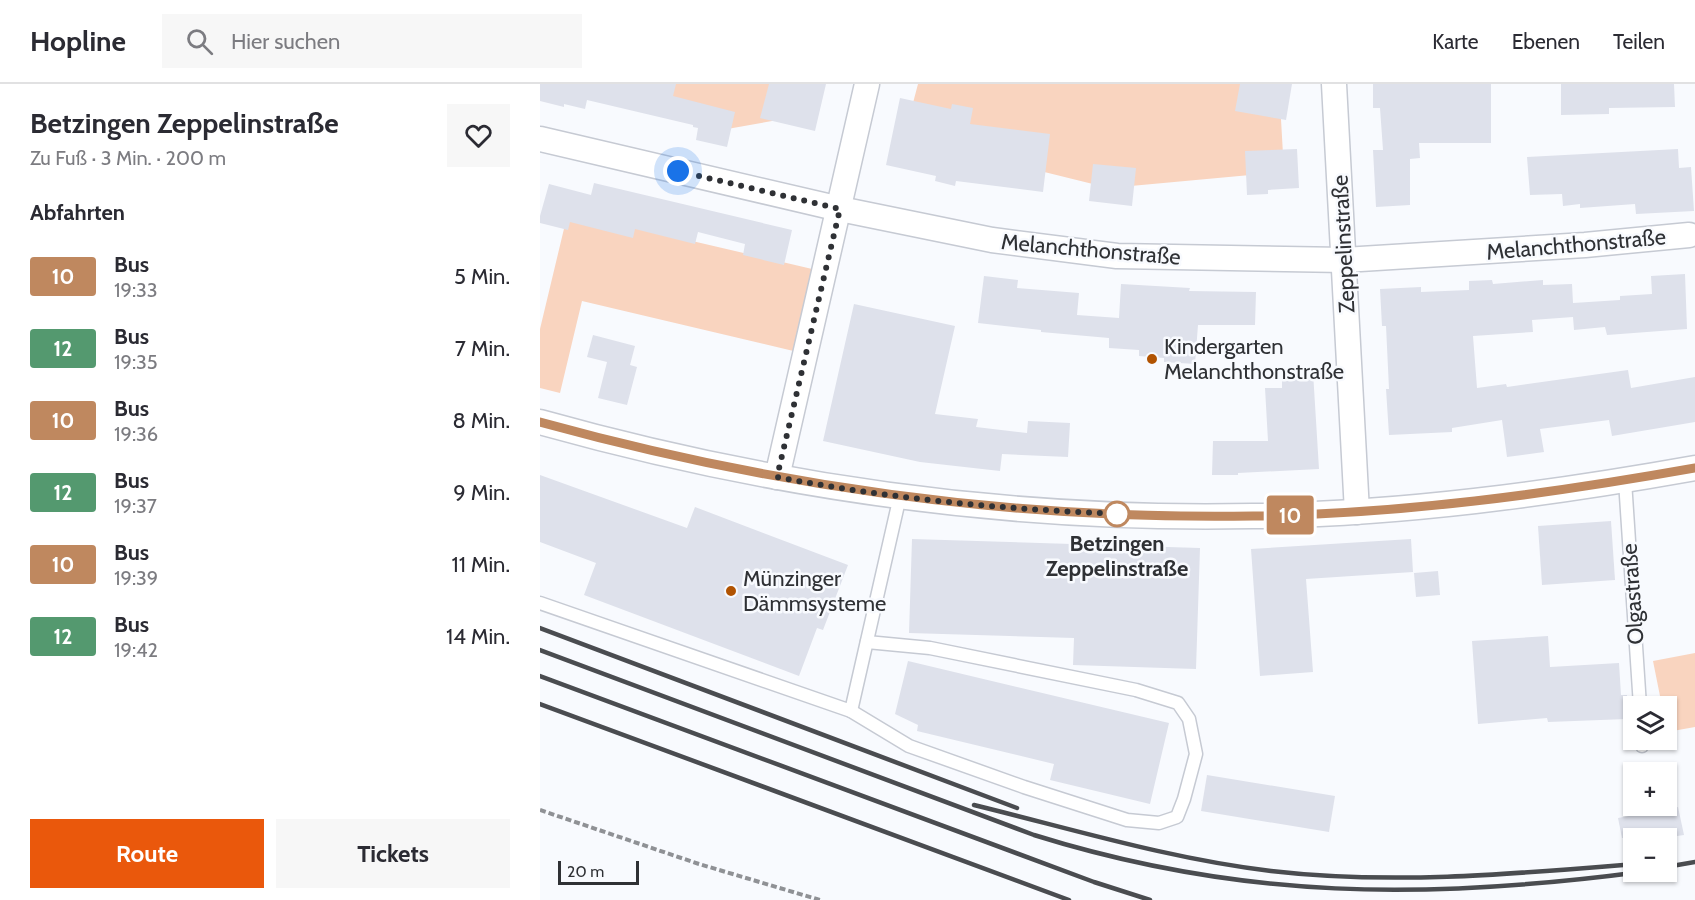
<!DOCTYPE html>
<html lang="de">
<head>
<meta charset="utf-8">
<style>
  :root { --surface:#fff; --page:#f7f7f7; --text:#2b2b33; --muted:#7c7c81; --line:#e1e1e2; --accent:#ea580c }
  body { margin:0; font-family:Cabin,sans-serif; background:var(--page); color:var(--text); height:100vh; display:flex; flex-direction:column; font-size:22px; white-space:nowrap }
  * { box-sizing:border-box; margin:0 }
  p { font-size:20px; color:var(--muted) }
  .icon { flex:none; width:33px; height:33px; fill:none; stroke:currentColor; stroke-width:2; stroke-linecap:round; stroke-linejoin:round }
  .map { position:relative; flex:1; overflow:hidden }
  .sheet { display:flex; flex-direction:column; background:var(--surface); width:540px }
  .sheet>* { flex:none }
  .badge { padding:0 12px; border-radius:4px; font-size:21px; line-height:39px }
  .tools { position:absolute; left:1083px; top:612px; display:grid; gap:12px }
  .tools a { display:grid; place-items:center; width:54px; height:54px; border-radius:0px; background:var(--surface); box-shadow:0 2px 4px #0004; font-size:30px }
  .scale { position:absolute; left:18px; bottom:15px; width:81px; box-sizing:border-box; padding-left:6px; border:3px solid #2f3135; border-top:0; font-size:16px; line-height:21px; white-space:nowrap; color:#2f3135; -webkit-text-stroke:4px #f8fafe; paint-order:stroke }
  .you { position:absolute; width:30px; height:30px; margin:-15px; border:4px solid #fff; border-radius:50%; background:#1a73e8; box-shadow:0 0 0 9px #1a73e833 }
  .map>.badge { position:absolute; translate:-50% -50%; box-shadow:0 0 0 3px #fff }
  h2 { padding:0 30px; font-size:22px; line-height:54px }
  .round { display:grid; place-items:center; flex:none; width:63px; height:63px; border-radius:0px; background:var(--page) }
  .summary { display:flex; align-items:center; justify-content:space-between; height:102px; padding:0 30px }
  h1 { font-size:28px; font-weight:700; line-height:45px }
  .button { display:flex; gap:12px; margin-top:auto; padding:12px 30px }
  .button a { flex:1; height:69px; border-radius:0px; background:var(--accent); color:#fff; font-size:24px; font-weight:700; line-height:69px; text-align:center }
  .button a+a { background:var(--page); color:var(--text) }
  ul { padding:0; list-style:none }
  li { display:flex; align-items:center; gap:18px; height:72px; padding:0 30px }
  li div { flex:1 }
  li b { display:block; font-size:22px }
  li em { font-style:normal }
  li .badge { min-width:66px; font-weight:700; text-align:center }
  header { display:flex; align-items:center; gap:36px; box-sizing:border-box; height:84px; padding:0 30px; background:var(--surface); border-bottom:2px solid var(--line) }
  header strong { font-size:28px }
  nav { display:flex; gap:33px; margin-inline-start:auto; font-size:21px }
  .search { width:420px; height:54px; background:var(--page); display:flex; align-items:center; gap:15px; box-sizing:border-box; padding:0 21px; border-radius:0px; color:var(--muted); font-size:22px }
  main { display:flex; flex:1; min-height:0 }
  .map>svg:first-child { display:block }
  .green { fill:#f9d4bf }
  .building { fill:#dee1eb }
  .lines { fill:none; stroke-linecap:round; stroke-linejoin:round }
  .lane-casing { stroke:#c6cad3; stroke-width:15 }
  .street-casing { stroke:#c6cad3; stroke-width:27 }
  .path { stroke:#8f9195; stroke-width:4; stroke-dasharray:6 3; stroke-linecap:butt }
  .lane { stroke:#fff; stroke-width:12 }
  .street { stroke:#fff; stroke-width:24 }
  .rail { stroke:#4a4c50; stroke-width:4.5 }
  .line-casing { stroke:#fff; stroke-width:14 }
  .line { stroke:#bf885f; stroke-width:9 }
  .walk { stroke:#2f3135; stroke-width:6; stroke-dasharray:0 10.8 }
  .poi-dot { fill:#b15301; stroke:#f8fafe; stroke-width:2 }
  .stop-dot { fill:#fff; stroke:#bf885f; stroke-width:3 }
  .labels { text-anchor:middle; stroke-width:5; stroke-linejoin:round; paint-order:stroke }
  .street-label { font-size:22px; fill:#2f3135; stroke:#f8fafe }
  .poi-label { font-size:22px; fill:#2f3135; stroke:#f8fafe; text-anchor:start }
  .stop-label { font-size:22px; font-weight:bold; fill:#2f3135; stroke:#f8fafe }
</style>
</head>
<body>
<header>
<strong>Hopline</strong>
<div class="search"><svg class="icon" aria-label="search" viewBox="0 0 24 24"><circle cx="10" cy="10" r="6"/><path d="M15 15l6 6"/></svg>Hier suchen</div>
<nav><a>Karte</a><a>Ebenen</a><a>Teilen</a></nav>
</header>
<main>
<section class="sheet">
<div class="summary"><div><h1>Betzingen Zeppelinstraße</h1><p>Zu Fuß · 3 Min. · 200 m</p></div><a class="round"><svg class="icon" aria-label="heart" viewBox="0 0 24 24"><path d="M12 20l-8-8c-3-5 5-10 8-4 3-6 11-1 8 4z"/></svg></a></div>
<h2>Abfahrten</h2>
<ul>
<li><span class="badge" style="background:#bf885f;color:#fff">10</span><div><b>Bus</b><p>19:33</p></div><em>5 Min.</em></li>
<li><span class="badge" style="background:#54996f;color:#fff">12</span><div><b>Bus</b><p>19:35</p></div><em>7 Min.</em></li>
<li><span class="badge" style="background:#bf885f;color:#fff">10</span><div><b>Bus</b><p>19:36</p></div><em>8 Min.</em></li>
<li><span class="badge" style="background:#54996f;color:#fff">12</span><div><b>Bus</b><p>19:37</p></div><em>9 Min.</em></li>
<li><span class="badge" style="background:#bf885f;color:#fff">10</span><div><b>Bus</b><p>19:39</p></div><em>11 Min.</em></li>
<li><span class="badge" style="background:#54996f;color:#fff">12</span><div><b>Bus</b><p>19:42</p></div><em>14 Min.</em></li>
</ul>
<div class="button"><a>Route</a><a>Tickets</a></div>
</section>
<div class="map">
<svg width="1155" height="816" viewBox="0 0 1155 816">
  <rect width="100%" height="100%" fill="#f8fafe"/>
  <g class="green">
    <polygon points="14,0 273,0 266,31 176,47"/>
    <polygon points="378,0 739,0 744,88 569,104 476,81 360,68"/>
    <polygon points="28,128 285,188 266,270 42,217 20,309 0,304 0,245"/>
    <polygon points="1155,569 1155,643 1127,648 1126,622 1122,622 1113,577"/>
  </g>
  <g class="building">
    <polygon points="0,0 136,0 133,12 195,28 187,63 156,56 158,44 153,43 153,41 47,16 45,25 24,20 24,23 0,17"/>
    <polygon points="229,0 286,0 275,47 220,34"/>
    <polygon points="700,0 752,0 746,36 695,27"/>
    <polygon points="833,0 951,0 951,59 879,59 880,74 870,75 870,121 836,123 833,66 843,66 840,24 833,24"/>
    <polygon points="1021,0 1134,0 1135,23 1069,24 1069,30 1021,31"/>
    <polygon points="360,14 411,25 412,20 433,24 430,40 510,50 503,108 416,97 415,102 395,97 396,92 346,81"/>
    <polygon points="757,65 759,104 728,106 728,110 707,111 705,67"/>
    <polygon points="1138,65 1139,84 1151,83 1154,127 1096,130 1095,120 1040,124 1040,120 1023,122 1022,110 990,111 987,73"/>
    <polygon points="553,80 596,84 592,122 549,117"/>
    <polygon points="54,99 252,146 244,181 203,171 205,160 158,148 155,160 95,145 93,154 30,138 28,146 0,139 0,132 9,100 51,111"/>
    <polygon points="1145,190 1147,245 1067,251 1065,243 1034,246 1033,233 992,236 993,248 933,252 937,304 966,300 967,303 1088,286 1091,304 1155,293 1155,338 1072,352 1069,336 1000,345 1004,368 967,373 962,336 912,344 912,348 849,351 846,305 849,305 846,242 842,242 840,205 881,203 881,208 929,206 929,197 952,196 953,200 1003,196 1003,201 1032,200 1033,219 1080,216 1080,212 1112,210 1111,192"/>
    <polygon points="444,192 478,196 477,204 539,209 537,231 579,234 581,200 650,204 649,207 716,208 715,241 658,241 655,280 624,278 624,274 599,272 599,266 569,264 569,254 501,248 501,246 438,239"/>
    <polygon points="314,220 415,242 395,330 438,335 436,343 487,349 488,337 530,339 528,373 462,370 460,387 380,378 283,357"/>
    <polygon points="53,251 95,262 90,281 97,283 87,321 58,314 67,278 47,273"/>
    <polygon points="773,288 779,385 698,389 698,391 672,391 673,357 728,357 725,304 742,304 742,290"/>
    <polygon points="0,391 147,444 155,423 308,481 283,546 277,544 259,592 44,511 56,479 0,458"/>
    <polygon points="1071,437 1075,496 1002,501 998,442"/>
    <polygon points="372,455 660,464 656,585 533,581 534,554 369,549"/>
    <polygon points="871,455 873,488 766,495 773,588 720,592 711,465"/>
    <polygon points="898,487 900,511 876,513 874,489"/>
    <polygon points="1008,552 1010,583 1079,579 1081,611 1087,611 1087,635 1008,638 1007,634 938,640 932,557"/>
    <polygon points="368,577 629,639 610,720 510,696 514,680 377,647 378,641 355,630"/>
    <polygon points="667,691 795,712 789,748 661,727"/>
    <polygon points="1138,723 1144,751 1124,754 1082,754 1078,734"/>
  </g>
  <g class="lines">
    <defs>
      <g id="lane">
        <polyline points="1085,397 1100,622"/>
        <polyline points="0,519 311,627 360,412"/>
        <polyline points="311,627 369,662 484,703 587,736 619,739 637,733 644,715 656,670 649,635 638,619 596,606 390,564 327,558"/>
        <polyline points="1102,656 1102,662"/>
      </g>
      <g id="street">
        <polyline points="794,0 817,428"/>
        <polyline points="0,55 300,125 452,156 577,172 804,176 1045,161 1149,151"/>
        <path d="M 0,338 C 232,403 472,437 713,432 C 861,430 1009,410 1155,384"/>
        <polyline points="237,393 327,0"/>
      </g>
    </defs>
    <use href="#lane" class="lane-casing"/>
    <use href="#street" class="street-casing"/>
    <polyline class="path" points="0,726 159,780 280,816"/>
    <use href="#lane" class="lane"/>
    <use href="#street" class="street"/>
    <g class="rail">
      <polyline points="0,544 477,724"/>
      <path d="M 0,566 L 494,751 C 702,816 887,816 1101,788"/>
      <polyline points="0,592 554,798 610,816"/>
      <polyline points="0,620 529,816"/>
      <path d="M 434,721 C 532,745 630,775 731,787 C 851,801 974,790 1094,780"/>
      <polyline points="1126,783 1155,778"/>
    </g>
  </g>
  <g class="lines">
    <defs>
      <path id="line" d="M 0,338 C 232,402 471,436 713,432 C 861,430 1009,410 1155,384"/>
    </defs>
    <use href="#line" class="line-casing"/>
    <use href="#line" class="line"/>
    <path class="walk" d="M 138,87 L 300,125 L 237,393 C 352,415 469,426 586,430 L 577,430"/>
  </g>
  <g class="poi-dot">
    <circle cx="612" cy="275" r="6"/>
    <circle cx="191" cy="507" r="6"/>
  </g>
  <circle class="stop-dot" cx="577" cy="430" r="12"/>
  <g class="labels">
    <g class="street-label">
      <text transform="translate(803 160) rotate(-93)" y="8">Zeppelinstraße</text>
      <text transform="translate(1036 160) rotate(-5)" y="8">Melanchthonstraße</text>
      <text transform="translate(551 165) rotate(5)" y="8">Melanchthonstraße</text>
      <text transform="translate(1092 510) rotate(-94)" y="8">Olgastraße</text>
    </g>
    <g class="poi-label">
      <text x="624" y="270">Kindergarten<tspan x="624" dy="25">Melanchthonstraße</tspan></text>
      <text x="203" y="502">Münzinger<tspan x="203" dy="25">Dämmsysteme</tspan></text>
    </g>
    <g class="stop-label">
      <text x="577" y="467">Betzingen<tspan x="577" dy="25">Zeppelinstraße</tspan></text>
    </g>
  </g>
</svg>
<div class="tools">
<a><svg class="icon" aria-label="layers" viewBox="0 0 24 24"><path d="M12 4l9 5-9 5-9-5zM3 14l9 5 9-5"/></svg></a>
<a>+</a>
<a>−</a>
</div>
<div class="scale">20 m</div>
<div class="you" style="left:138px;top:87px"></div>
<b class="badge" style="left:750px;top:431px;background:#bf885f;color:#fff">10</b>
</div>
</main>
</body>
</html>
